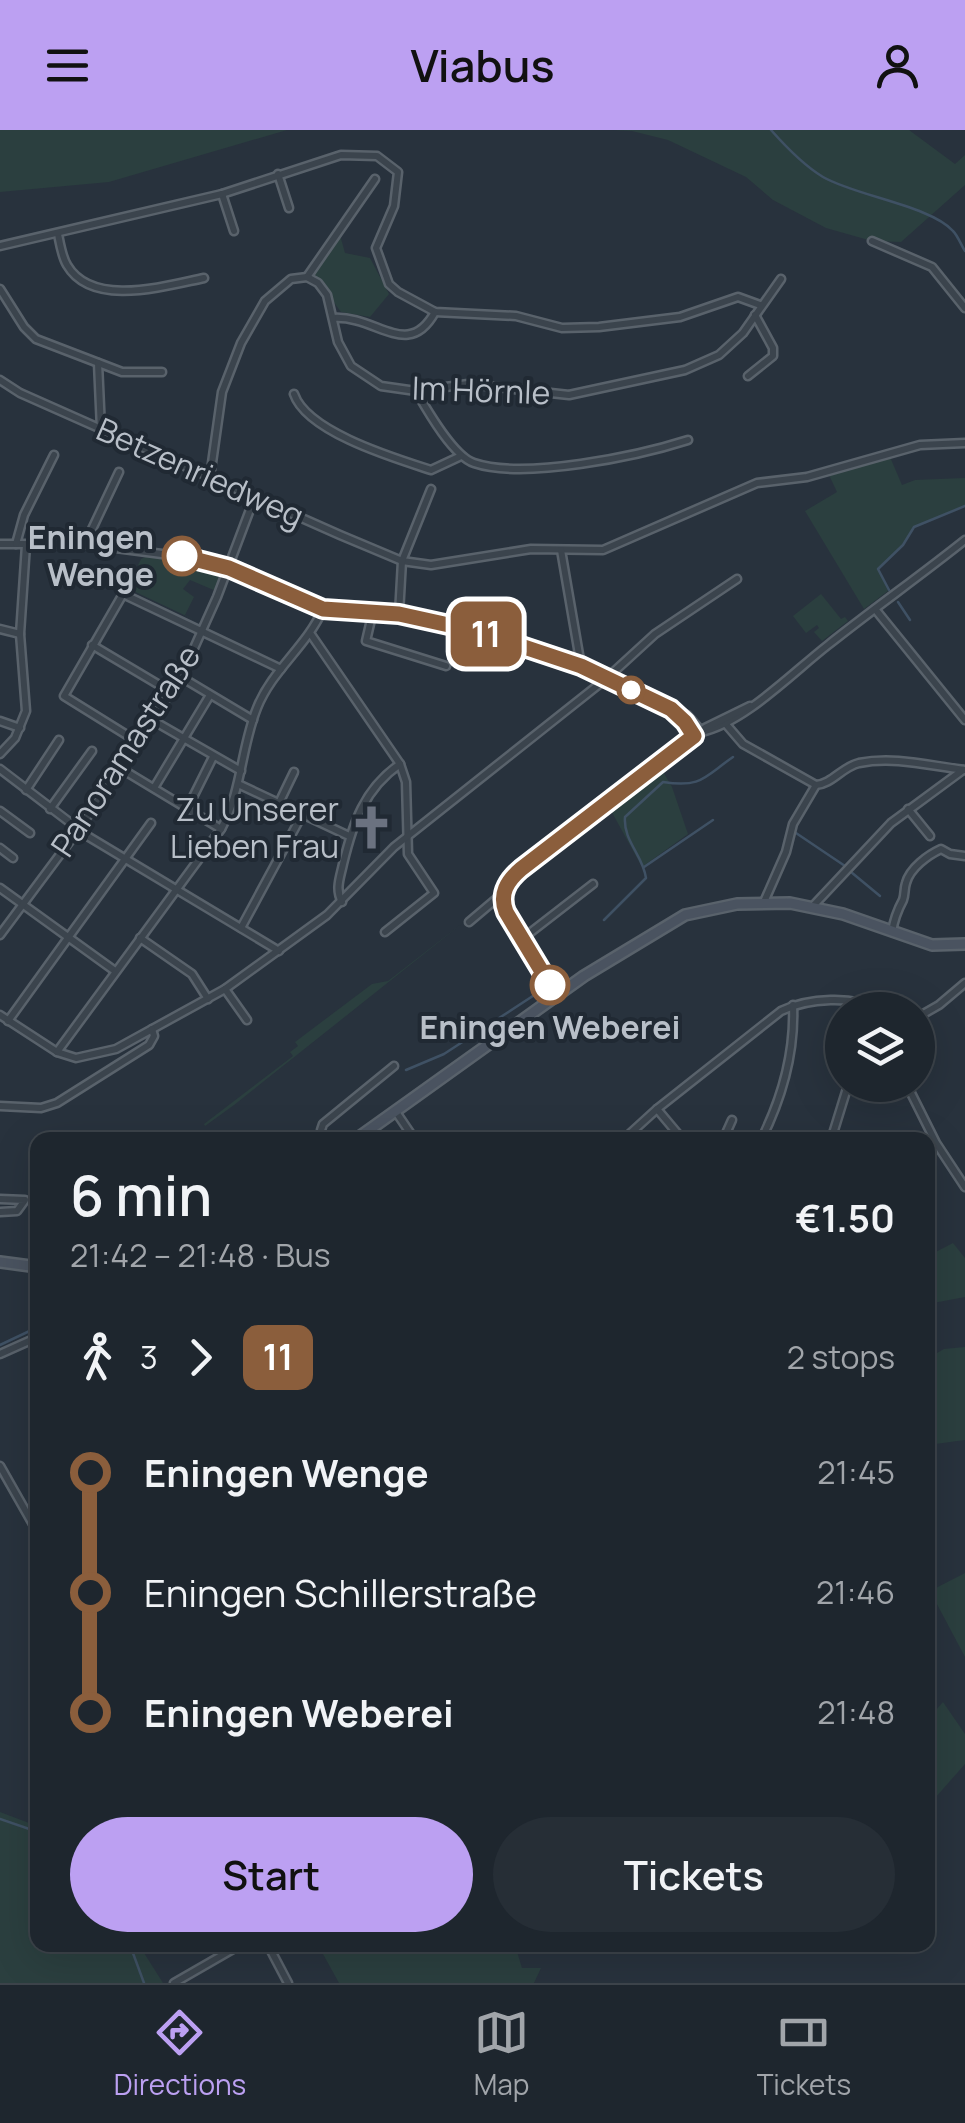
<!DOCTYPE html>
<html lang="en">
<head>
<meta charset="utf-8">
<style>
  :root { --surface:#1e262e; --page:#262e36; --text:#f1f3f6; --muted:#a1a5aa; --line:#3c434a; --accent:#bca0f2 }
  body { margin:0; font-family:Manrope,sans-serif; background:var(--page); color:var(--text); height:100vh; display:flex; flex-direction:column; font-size:38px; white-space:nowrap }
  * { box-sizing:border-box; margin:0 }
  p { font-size:32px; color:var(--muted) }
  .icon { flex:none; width:55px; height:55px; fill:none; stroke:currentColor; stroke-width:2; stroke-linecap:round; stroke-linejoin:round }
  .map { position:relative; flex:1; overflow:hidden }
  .sheet { position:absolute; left:30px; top:1002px; width:905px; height:820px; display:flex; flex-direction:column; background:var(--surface); border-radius:20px; box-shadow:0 10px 40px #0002,0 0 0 2px var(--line) }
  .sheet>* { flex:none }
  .badge { padding:0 20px; border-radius:15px; font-size:35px; line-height:65px }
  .controls { position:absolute; left:825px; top:862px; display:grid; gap:20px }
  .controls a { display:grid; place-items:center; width:110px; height:110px; border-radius:50%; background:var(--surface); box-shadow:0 10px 40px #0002,0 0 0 2px var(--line); font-size:50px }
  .map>.badge { position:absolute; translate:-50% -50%; box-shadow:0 0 0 5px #fff }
  .legs { display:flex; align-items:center; gap:15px; height:110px; padding:0 40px; font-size:32px }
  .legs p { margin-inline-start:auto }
  .head { display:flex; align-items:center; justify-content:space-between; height:170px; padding:0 40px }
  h1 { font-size:55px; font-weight:600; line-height:75px }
  .action { display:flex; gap:20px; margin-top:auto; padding:20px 40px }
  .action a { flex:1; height:115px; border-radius:60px; background:var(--accent); color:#111; font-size:40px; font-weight:600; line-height:115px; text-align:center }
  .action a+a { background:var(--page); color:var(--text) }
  ul { padding:0 40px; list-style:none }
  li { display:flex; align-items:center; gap:35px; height:120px; font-size:38px }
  li i { display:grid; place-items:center; width:15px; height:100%; margin:0 12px; background:currentColor }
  li i::after { content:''; width:25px; height:25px; margin:-12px; border:8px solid; border-radius:50%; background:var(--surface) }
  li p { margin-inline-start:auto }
  li:first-child i { background:linear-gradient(#0000 50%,currentColor 0) }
  li:last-child i { background:linear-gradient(currentColor 50%,#0000 0) }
  header { display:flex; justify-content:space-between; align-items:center; height:130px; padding:0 40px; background:var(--accent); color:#111; font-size:45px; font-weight:600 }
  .menu { display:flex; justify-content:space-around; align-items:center; height:140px; border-top:2px solid var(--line); background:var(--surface); font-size:28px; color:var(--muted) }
  .menu a { display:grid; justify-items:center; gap:5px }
  .menu .current { color:var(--accent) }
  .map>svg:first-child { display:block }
  .green { fill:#2b3f3f }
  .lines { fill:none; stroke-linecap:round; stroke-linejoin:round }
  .stream { stroke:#3f5164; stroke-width:2.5 }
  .minor-casing { stroke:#59626b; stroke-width:11 }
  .secondary-casing { stroke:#59626b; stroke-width:14 }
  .minor { stroke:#3b444d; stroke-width:6 }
  .secondary { stroke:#4a5360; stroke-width:9 }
  .line-1-casing { stroke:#fff; stroke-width:22 }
  .line-1 { stroke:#8b5e3c; stroke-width:15 }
  .stop-1-dot { fill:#fff; stroke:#8b5e3c; stroke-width:5 }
  .labels { text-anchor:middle; stroke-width:8; stroke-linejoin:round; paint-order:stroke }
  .street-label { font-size:32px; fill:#b8bfc8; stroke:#202933 }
  .stop-label { font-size:32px; font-weight:bold; fill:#b8bfc8; stroke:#202933; text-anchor:end }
  .poi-label { font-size:32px; fill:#b8bfc8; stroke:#202933; text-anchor:end }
</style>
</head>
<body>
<header><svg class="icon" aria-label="menu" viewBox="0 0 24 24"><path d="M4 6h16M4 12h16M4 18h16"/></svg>Viabus<svg class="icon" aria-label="person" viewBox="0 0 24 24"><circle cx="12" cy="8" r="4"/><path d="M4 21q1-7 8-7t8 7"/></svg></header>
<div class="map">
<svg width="965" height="1853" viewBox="0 0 965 1853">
  <rect width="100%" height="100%" fill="#28323d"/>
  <g class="green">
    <polygon points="0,0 287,0 109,52 0,62"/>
    <polygon points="613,0 909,0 955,34 965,25 965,55 901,112 872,111 826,98 773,70 746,47 668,10 632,1"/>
    <polygon points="340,105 345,123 370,128 389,164 370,187 341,182 313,144"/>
    <polygon points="890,327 902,355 915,350 965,348 965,376 913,397 903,415 878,439 888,461 864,479 805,381 837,362 829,345"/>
    <polygon points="149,425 188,431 220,441 216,461 190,450 183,459 194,467 185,485 199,492 127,458 141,429"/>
    <polygon points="821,464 841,489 845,487 848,491 822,511 814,502 819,498 817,495 806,503 793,486"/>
    <polygon points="661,638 672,657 688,704 642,737 609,677"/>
    <polygon points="464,792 234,975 205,996 204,994 293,926 290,922 298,916 295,912 372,854 388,851"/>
    <polygon points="953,1113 965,1128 965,1167 928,1174 928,1126"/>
    <polygon points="965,1217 965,1310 928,1315 928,1228 944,1219"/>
    <polygon points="965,1443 965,1527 930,1461"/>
    <polygon points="943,1572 965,1604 965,1634 928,1676 928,1589"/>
    <polygon points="0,1682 37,1696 38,1815 139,1815 163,1853 0,1853"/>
    <polygon points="318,1815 515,1815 522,1838 541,1838 534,1853 339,1853"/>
  </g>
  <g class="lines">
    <g class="stream">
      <path d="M 771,0 C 786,17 803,35 823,47 C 856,66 931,76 953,101 C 958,106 961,115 965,121"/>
      <polyline points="889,460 878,439 903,415 914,397 965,376"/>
      <polyline points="898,472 910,490"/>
      <polyline points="793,701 845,736"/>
      <polyline points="644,737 713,690"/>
      <polyline points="851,742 880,766"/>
      <path d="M 604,790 L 646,748 C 643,725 623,711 625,687 L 663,652 C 702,658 704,647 733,627"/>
      <polyline points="406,940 444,924 542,860"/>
      <polyline points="0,1215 38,1197"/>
      <polyline points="0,1689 38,1702"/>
      <polyline points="130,1815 144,1853"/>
    </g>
    <defs>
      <g id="minor">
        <polyline points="278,44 289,78"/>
        <polyline points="222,64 234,101"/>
        <path d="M 58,104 C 60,114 62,127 67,135 C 92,178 165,156 204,148"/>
        <polyline points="872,111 932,137 965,178"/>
        <polyline points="0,116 222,64 341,25 377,26 398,42 394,76 376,118 389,154 398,162 435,182 516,186 562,198 599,197 680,187 738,167 760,175"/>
        <polyline points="307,147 375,49"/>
        <polyline points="0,159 24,197 36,209 122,242 162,242"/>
        <path d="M 333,188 C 377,185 408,231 435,182"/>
        <polyline points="98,233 101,299"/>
        <polyline points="748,246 773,226 773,218 755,185"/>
        <polyline points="0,250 20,263 340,405 402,431 431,435 531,419 603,420 757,353 807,347 920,315 965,313"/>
        <path d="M 416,261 C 427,280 453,326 474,333 C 524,350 638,326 688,310"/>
        <path d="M 294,264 C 307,302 394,328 431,340 L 461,326"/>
        <polyline points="210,347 222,262 241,213 265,171 291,149 307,147 318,153 327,165 338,212 351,236 381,256 416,261 468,254 569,265 685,240 719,225 743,203 781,149"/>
        <polyline points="0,414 85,414 185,427 229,438 323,479 399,484 476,501 607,548 687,585 702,602"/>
        <polyline points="16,414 24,385 54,325"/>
        <polyline points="85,414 119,342"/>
        <polyline points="561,420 581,536"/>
        <polyline points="875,479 965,590"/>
        <polyline points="373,481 366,511 446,536"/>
        <polyline points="399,484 402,431 431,359"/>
        <polyline points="0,499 20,504"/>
        <polyline points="310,503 400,634 406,652 408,724 434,763 385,802"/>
        <polyline points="92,515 171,562"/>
        <polyline points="181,547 253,590"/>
        <polyline points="677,583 694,607"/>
        <polyline points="152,590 241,641"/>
        <polyline points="0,591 20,598"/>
        <polyline points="724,592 743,614 816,655"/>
        <path d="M 701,602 C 744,593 792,543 828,515 C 873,479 920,446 965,410"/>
        <polyline points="138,612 64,566 123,464 281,539"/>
        <polyline points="0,624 15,608 26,581 20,504 26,415"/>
        <polyline points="120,638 221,699"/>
        <polyline points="0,639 89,707 279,821"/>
        <polyline points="238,654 349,706"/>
        <polyline points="154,658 210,565"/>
        <polyline points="26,660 59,610"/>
        <polyline points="279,673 294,642"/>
        <polyline points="50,679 92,621"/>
        <polyline points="187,679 213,627"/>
        <polyline points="908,679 930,706"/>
        <polyline points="0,681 30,703"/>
        <polyline points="0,718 13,728"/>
        <polyline points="0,758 115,841"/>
        <path d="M 342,772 C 335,759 340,748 343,734 C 353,693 364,659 400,634"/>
        <path d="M 764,772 L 786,722 L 793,694 L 816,655 C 832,654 842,637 859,633 C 895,626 930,636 965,640"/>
        <polyline points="814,775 891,693 963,640"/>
        <polyline points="469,792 495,770 503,769"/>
        <polyline points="241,798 302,685"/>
        <path d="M 892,802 C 894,789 897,781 903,770 C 905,765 904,759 906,753 C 910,738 928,725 941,719 L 950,724 L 965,726"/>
        <polyline points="0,805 79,699 181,547 217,467 254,369"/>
        <polyline points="140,808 192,844 208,869"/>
        <polyline points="522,809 593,754"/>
        <polyline points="225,859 247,890"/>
        <polyline points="557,866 506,782 503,769 509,751 705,598 750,576"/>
        <polyline points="0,885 57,922 76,928 116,919 225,859 327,785 394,717 607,548 655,504 737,449"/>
        <polyline points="918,887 939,875 965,853"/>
        <polyline points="8,891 151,693"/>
        <path d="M 57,922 L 221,699 C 242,661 241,617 257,578 C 272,540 307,516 323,479"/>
        <polyline points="907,955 936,1013 965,1057"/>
        <polyline points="0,976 41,978 57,973 149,915 154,906 152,899"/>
        <polyline points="657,979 683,1010"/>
        <polyline points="396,982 415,1010"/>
        <polyline points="325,1010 321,1000 323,994 394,936"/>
        <path d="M 623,1010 L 657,979 L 781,881 C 808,868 853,865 880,880"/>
        <polyline points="723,1010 732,990"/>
        <path d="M 761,1010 C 782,968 795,922 793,875"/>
        <polyline points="831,1010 848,955"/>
        <polyline points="0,1069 25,1070 17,1081 0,1082"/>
        <polyline points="0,1224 38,1207"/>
        <polyline points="0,1336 38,1403"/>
        <polyline points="268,1815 288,1853"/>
        <polyline points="174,1853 240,1815"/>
      </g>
      <g id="secondary">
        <polyline points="355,1010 584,846 685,785 737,774 790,773 843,784 932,815 965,814"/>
        <polyline points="0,1132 38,1137"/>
      </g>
    </defs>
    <use href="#minor" class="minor-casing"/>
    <use href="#secondary" class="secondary-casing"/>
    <use href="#minor" class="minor"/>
    <use href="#secondary" class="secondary"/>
  </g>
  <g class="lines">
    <defs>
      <path id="line-1" d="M 182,426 L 229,438 L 323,479 L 399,484 L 476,501 L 581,536 L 671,579 L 685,592 L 694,606 L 521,739 C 507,751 499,764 506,782 L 550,855"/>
    </defs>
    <use href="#line-1" class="line-1-casing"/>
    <use href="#line-1" class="line-1"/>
  </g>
  <defs>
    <symbol id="church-bare" viewBox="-9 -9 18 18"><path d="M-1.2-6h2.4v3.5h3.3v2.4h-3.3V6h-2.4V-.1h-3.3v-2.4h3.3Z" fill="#6b7280" stroke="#202933" stroke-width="2.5" paint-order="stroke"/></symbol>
  </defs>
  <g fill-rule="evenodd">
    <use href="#church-bare" x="340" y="666" width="63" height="63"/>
  </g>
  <g class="stop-1-dot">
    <circle cx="182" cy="426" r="18"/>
    <circle cx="631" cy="560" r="12"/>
    <circle cx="550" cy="855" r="18"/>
  </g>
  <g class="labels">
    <g class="street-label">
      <text transform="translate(481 261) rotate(2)" y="11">Im Hörnle</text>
      <text transform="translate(200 343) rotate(24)" y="11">Betzenriedweg</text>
      <text transform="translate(126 621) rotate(-57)" y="11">Panoramastraße</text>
    </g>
    <g class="stop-label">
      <text x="154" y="419">Eningen<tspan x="154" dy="37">Wenge</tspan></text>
      <text x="550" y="909" text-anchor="middle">Eningen Weberei</text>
    </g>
    <g class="poi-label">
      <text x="339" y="691">Zu Unserer<tspan x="339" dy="37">Lieben Frau</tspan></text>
    </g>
  </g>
</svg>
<div class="controls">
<a><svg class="icon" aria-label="layers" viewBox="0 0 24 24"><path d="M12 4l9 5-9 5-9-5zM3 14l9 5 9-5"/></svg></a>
</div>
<b class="badge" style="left:486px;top:504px;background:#8b5e3c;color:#fff">11</b>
<section class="sheet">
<div class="head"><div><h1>6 min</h1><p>21:42 – 21:48 · Bus</p></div><b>€1.50</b></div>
<div class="legs"><svg class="icon" aria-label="walk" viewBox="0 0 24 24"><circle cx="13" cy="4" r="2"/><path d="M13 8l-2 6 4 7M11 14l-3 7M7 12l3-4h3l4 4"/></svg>3<svg class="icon" aria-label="forward" viewBox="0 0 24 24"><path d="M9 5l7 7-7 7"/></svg><b class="badge" style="background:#8b5e3c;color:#fff">11</b><p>2 stops</p></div>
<ul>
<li><i style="color:#8b5e3c"></i><b>Eningen Wenge</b><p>21:45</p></li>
<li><i style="color:#8b5e3c"></i><span>Eningen Schillerstraße</span><p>21:46</p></li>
<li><i style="color:#8b5e3c"></i><b>Eningen Weberei</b><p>21:48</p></li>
</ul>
<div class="action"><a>Start</a><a>Tickets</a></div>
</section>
</div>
<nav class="menu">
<a class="current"><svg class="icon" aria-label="directions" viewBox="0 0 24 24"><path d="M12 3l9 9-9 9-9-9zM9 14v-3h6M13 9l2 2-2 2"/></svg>Directions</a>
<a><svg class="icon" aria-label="map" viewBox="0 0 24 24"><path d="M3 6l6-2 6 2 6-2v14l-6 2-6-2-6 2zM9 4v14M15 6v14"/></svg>Map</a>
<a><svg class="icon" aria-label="tickets" viewBox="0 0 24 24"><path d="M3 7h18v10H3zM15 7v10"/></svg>Tickets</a>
</nav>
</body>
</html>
